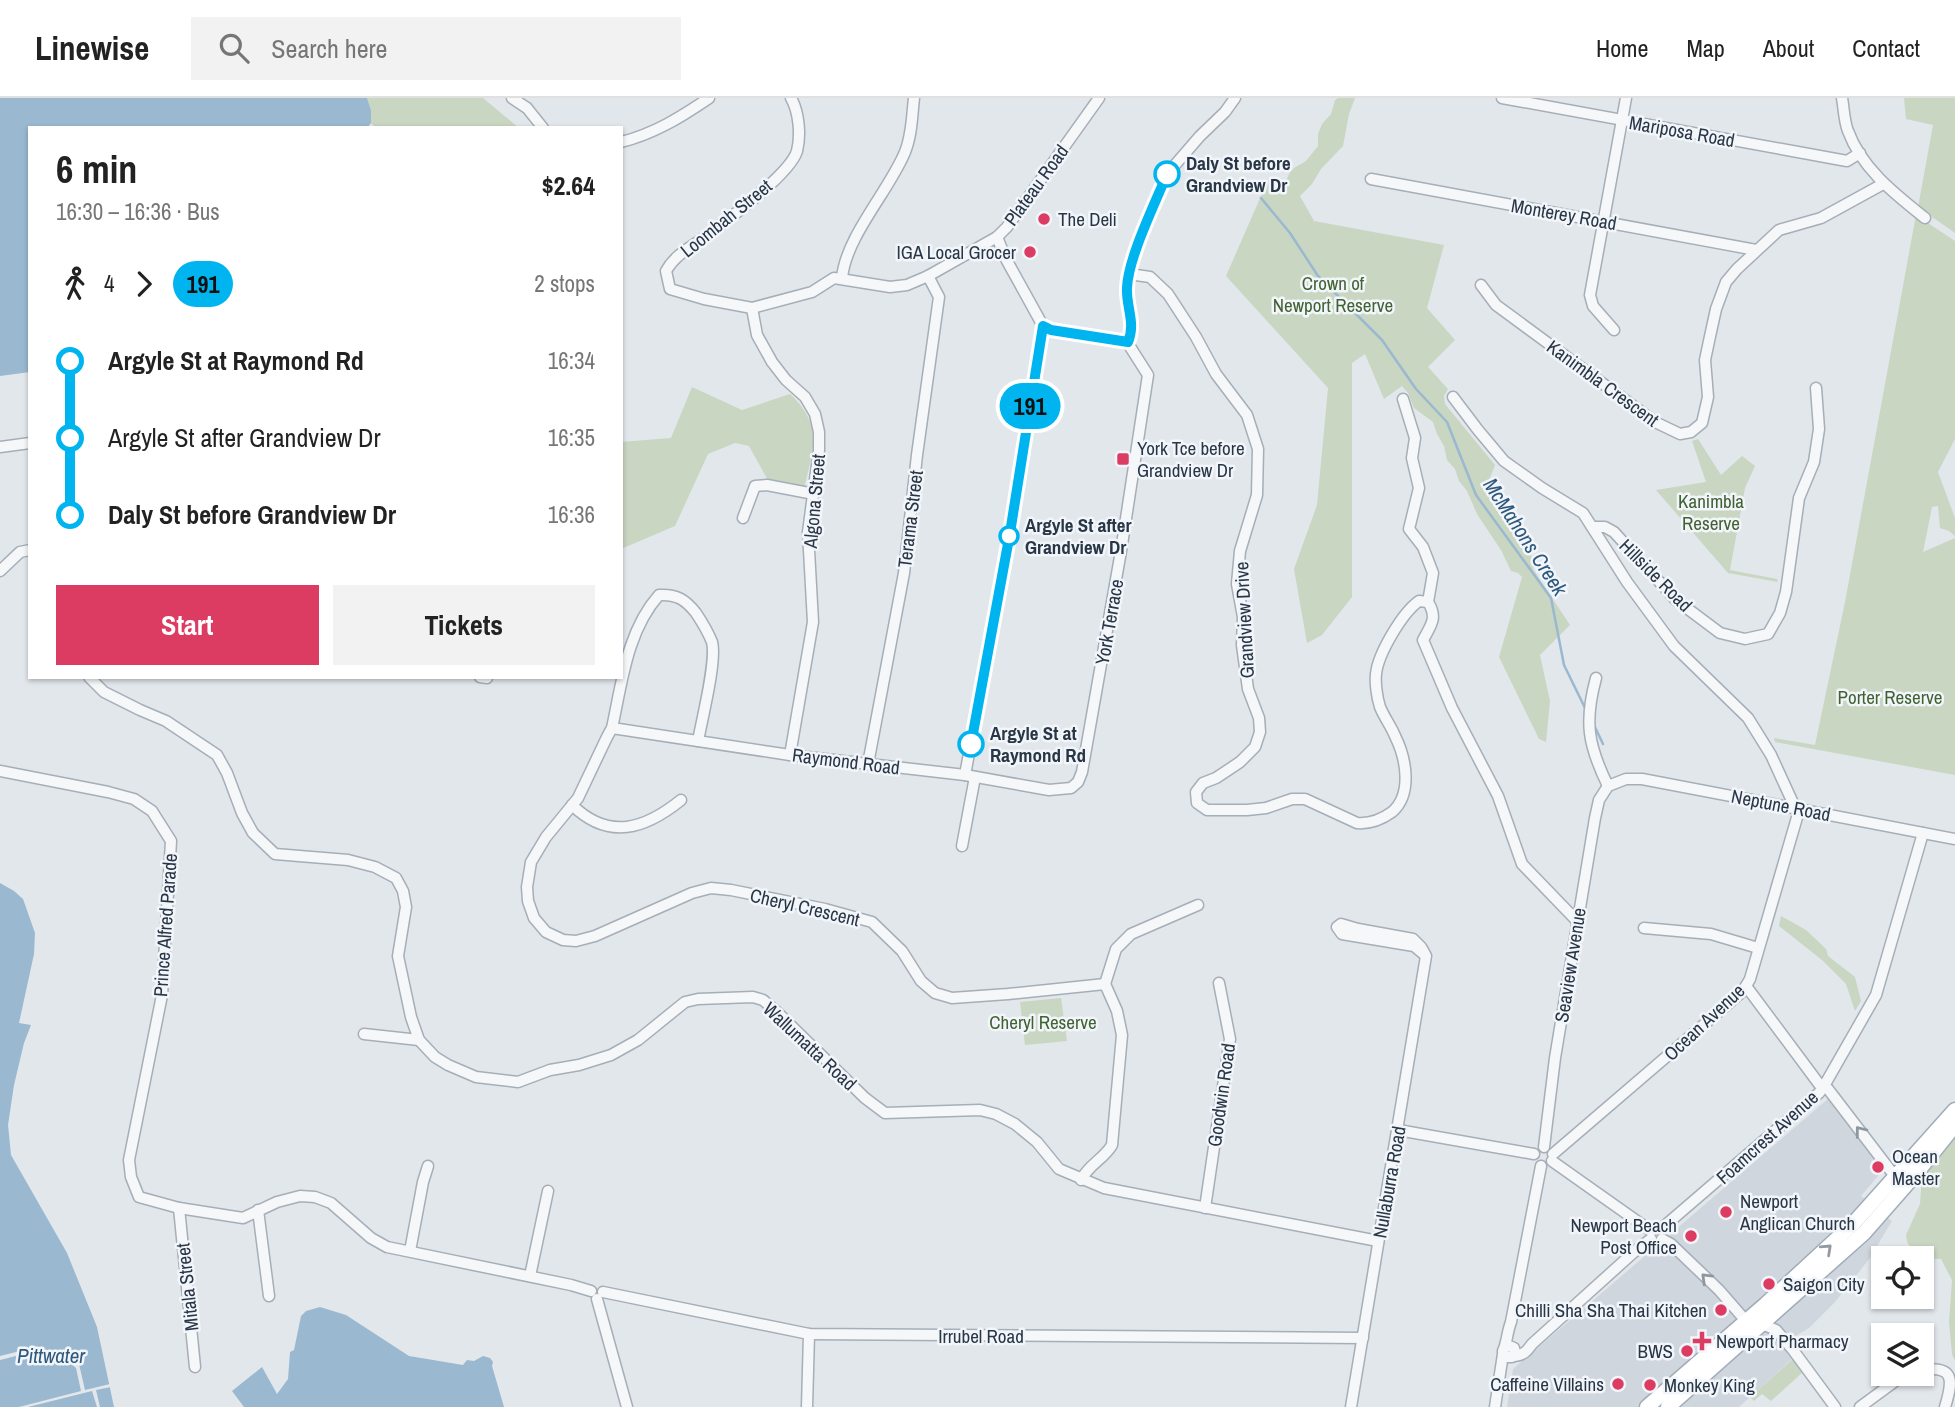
<!DOCTYPE html>
<html lang="en">
<head>
<meta charset="utf-8">
<style>
  :root { --surface:#fff; --page:#f2f2f2; --text:#222; --muted:#767676; --line:#e0e0e0; --accent:#dc3c62 }
  body { margin:0; font-family:"Archivo Narrow",sans-serif; background:var(--page); color:var(--text); height:100vh; display:flex; flex-direction:column; font-size:26px; white-space:nowrap }
  * { box-sizing:border-box; margin:0 }
  p { font-size:23px; color:var(--muted) }
  .icon { flex:none; width:38px; height:38px; fill:none; stroke:currentColor; stroke-width:2; stroke-linecap:round; stroke-linejoin:round }
  .map { position:relative; flex:1; overflow:hidden }
  .details { position:absolute; left:28px; top:28px; width:595px; height:553px; display:flex; flex-direction:column; background:var(--surface); border-radius:0px; box-shadow:0 2px 5px #0004 }
  .details>* { flex:none }
  .badge { padding:0 14px; border-radius:23px; font-size:24px; line-height:46px }
  .buttons { position:absolute; left:1871px; top:1148px; display:grid; gap:14px }
  .buttons a { display:grid; place-items:center; width:63px; height:63px; border-radius:0px; background:var(--surface); box-shadow:0 2px 5px #0004; font-size:35px }
  .map>.badge { position:absolute; translate:-50% -50%; box-shadow:0 0 0 4px #fff }
  .legs { display:flex; align-items:center; gap:10px; height:77px; padding:0 28px; font-size:23px }
  .legs p { margin-inline-start:auto }
  .overview { display:flex; align-items:center; justify-content:space-between; height:119px; padding:0 28px }
  h1 { font-size:38px; font-weight:700; line-height:52px }
  .action { display:flex; gap:14px; margin-top:auto; padding:14px 28px }
  .action a { flex:1; height:80px; border-radius:0px; background:var(--accent); color:#fff; font-size:28px; font-weight:700; line-height:80px; text-align:center }
  .action a+a { background:var(--page); color:var(--text) }
  ul { padding:0 28px; list-style:none }
  li { display:flex; align-items:center; gap:24px; height:77px; font-size:26px }
  li i { display:grid; place-items:center; width:10px; height:100%; margin:0 9px; background:currentColor }
  li i::after { content:''; width:18px; height:18px; margin:-9px; border:5px solid; border-radius:50%; background:var(--surface) }
  li p { margin-inline-start:auto }
  li:first-child i { background:linear-gradient(#0000 50%,currentColor 0) }
  li:last-child i { background:linear-gradient(currentColor 50%,#0000 0) }
  header { display:flex; align-items:center; gap:42px; box-sizing:border-box; height:98px; padding:0 35px; background:var(--surface); border-bottom:2px solid var(--line) }
  header strong { font-size:33px }
  nav { display:flex; gap:38px; margin-inline-start:auto; font-size:24px }
  .search { width:490px; height:63px; background:var(--page); display:flex; align-items:center; gap:18px; box-sizing:border-box; padding:0 24px; border-radius:0px; color:var(--muted); font-size:26px }
  .map>svg:first-child { display:block }
  .built { fill:#d0d6de }
  .green { fill:#c9d6c2 }
  .water { fill:#9ab8cf }
  .pier { fill:#e2e7ec }
  .lines { fill:none; stroke-linecap:round; stroke-linejoin:round }
  .stream { stroke:#9ab8cf; stroke-width:2.5 }
  .minor-casing { stroke:#a6aeb7; stroke-width:13 }
  .major-casing { stroke:#a0acb9; stroke-width:17 }
  .minor { stroke:#f5f7f9; stroke-width:10 }
  .major { stroke:#fff; stroke-width:14 }
  .oneway { stroke:#8e96a0 }
  .oneway2 { stroke:#949aa2 }
  .line-1-casing { stroke:#fff; stroke-width:16 }
  .line-1 { stroke:#00b5ef; stroke-width:10 }
  .stop-1-dot { fill:#fff; stroke:#00b5ef; stroke-width:3.5 }
  .poi-dot { fill:#dc3c62; stroke:#f2f5f9; stroke-width:2.5 }
  .labels { text-anchor:middle; stroke-width:5; stroke-linejoin:round; paint-order:stroke }
  .street-label { font-size:19px; fill:#283646; stroke:#f2f5f9 }
  .stop-label { font-size:19px; font-weight:bold; fill:#283646; stroke:#f2f5f9; text-anchor:start }
  .poi-label { font-size:19px; fill:#283646; stroke:#f2f5f9; text-anchor:start }
  .park-label { font-size:19px; fill:#416334; stroke:#f2f5f9 }
  .water-label { font-size:21px; font-style:italic; fill:#2e597e; stroke:#f2f5f9 }
</style>
</head>
<body>
<header>
<strong>Linewise</strong>
<div class="search"><svg class="icon" aria-label="search" viewBox="0 0 24 24"><circle cx="10" cy="10" r="6"/><path d="M15 15l6 6"/></svg>Search here</div>
<nav><a>Home</a><a>Map</a><a>About</a><a>Contact</a></nav>
</header>
<div class="map">
<svg width="1955" height="1309" viewBox="0 0 1955 1309">
  <rect width="100%" height="100%" fill="#e2e7ec"/>
  <polygon class="built" points="1829,1000 1884,1071 1861,1098 1892,1123 1870,1160 1835,1204 1809,1230 1791,1241 1800,1254 1739,1309 1507,1309 1513,1271"/>
  <g class="green">
    <polygon points="367,0 483,0 519,30 376,30 371,25 371,12"/>
    <polygon points="1338,0 1355,0 1349,16 1343,48 1321,71 1312,86 1300,98 1314,123 1444,147 1427,210 1455,242 1428,269 1448,291 1444,298 1445,306 1495,367 1488,385 1515,435 1536,465 1533,471 1570,527 1540,557 1550,603 1546,644 1539,641 1499,559 1522,479 1518,475 1511,473 1501,452 1477,416 1467,393 1459,383 1455,371 1447,362 1444,348 1437,336 1433,324 1414,310 1408,295 1402,288 1384,301 1365,256 1352,265 1352,499 1322,537 1307,545 1294,471 1317,407 1328,290 1226,178 1268,82 1282,92 1289,76 1294,70 1306,63 1318,48 1318,36 1322,26 1331,16 1335,2"/>
    <polygon points="1904,0 1955,0 1955,135 1918,109 1933,27 1906,21"/>
    <polygon points="1916,117 1955,143 1955,341 1938,374 1955,420 1955,438 1949,433 1940,430 1938,408 1932,409 1923,454 1955,440 1955,677 1775,644 1774,640 1815,647 1845,504"/>
    <path d="M 692,289 L 742,312 L 790,296 C 824,328 813,351 804,391 L 769,384 L 749,348 L 735,345 L 708,356 L 675,428 L 621,451 L 621,344 L 671,340 Z"/>
    <polygon points="1698,341 1721,377 1742,358 1755,368 1745,390 1730,472 1777,481 1778,484 1728,475 1656,392 1706,384 1692,343"/>
    <polygon points="1781,818 1806,832 1826,851 1828,858 1855,879 1861,903 1855,913 1846,886 1822,862 1779,828"/>
    <polygon points="1061,900 1067,943 1025,947 1020,904"/>
    <polygon points="1955,1030 1955,1263 1952,1256 1949,1224 1952,1182 1941,1161 1918,1160 1907,1144 1906,1137 1920,1106 1922,1077"/>
    <polygon points="1793,1261 1803,1274 1771,1303 1762,1296 1754,1303 1750,1299"/>
  </g>
  <g class="water">
    <polygon points="0,0 367,0 371,12 371,25 367,30 30,30 30,274 0,278"/>
    <polygon points="0,785 14,793 23,801 35,835 34,856 19,925 31,927 24,945 14,987 8,1027 11,1057 67,1155 97,1229 114,1309 0,1309"/>
    <polygon points="320,1209 346,1217 409,1258 463,1267 467,1262 474,1263 483,1258 490,1260 493,1264 492,1268 504,1309 244,1309 232,1293 262,1269 277,1296 288,1281 290,1254 294,1252 301,1218 306,1213"/>
  </g>
  <polygon class="pier" points="24,1252 48,1259 63,1256 75,1266 79,1266 85,1292 110,1286 111,1289 96,1292 100,1309 97,1309 92,1293 28,1309 19,1309 81,1293 76,1270 65,1260 46,1263 24,1256 0,1262 0,1258"/>
  <g class="lines">
    <g class="stream">
      <polyline points="1261,100 1290,135 1318,178 1382,242 1416,291 1447,324 1476,397 1551,500 1564,567 1586,612"/>
      <polyline points="1594,627 1603,646"/>
    </g>
    <defs>
      <g id="minor">
        <polyline points="512,0 527,10 543,30"/>
        <path d="M 791,0 C 799,14 801,37 797,53 C 790,77 723,125 702,141 C 688,151 674,158 666,173 L 670,191 L 704,201 L 752,210 L 812,194 L 834,180 L 890,189 L 907,187 L 928,178 L 997,139 L 1007,129 L 1099,0"/>
        <polyline points="1502,0 1847,63 1860,55"/>
        <path d="M 1842,0 C 1844,11 1844,23 1848,33 C 1862,71 1895,96 1925,120"/>
        <path d="M 621,44 C 654,36 681,19 709,0"/>
        <polyline points="1371,81 1756,152"/>
        <polyline points="997,139 1006,161 1043,228 1051,232 1127,244"/>
        <path d="M 1129,176 L 1150,179 L 1168,196 L 1196,239 L 1216,276 L 1247,317 L 1258,351 L 1257,397 L 1240,453 L 1237,486 L 1243,519 L 1242,547 L 1248,591 L 1259,620 L 1260,634 L 1255,649 L 1240,664 L 1216,680 L 1203,685 L 1196,694 L 1197,705 L 1207,712 L 1247,712 L 1266,710 L 1292,701 L 1305,701 L 1357,725 C 1370,726 1381,722 1392,714 C 1413,696 1406,660 1395,638 C 1391,628 1384,619 1380,609 C 1377,600 1375,585 1376,576 C 1378,556 1402,515 1419,503 L 1428,504 C 1438,520 1431,527 1423,542 L 1452,610 L 1498,698 L 1522,766 L 1577,823"/>
        <path d="M 842,180 C 846,138 889,93 905,54 C 912,37 912,17 914,0"/>
        <polyline points="1481,187 1496,207 1655,324 1680,336 1691,334 1702,325 1708,299 1705,262 1709,243 1716,211 1726,184 1737,171 1779,132 1821,120 1883,86"/>
        <polyline points="752,210 757,237 772,264 786,282 805,299 815,316 819,334 819,352 808,434 813,524 790,657"/>
        <polyline points="1614,232 1593,208 1590,197 1626,0"/>
        <polyline points="1127,244 1131,237 1132,226 1126,192 1129,176 1136,153 1168,75 1200,38 1225,14 1235,0"/>
        <polyline points="1453,299 1478,332 1504,363 1542,390 1583,415 1627,484 1674,548 1748,620 1771,657 1798,716 1750,881 1743,893 1553,1056"/>
        <polyline points="1403,301 1415,340 1412,360 1419,390 1409,431 1423,449 1433,475 1428,504"/>
        <polyline points="0,349 30,345"/>
        <polyline points="743,420 755,388 767,387 814,396"/>
        <polyline points="1592,429 1605,429 1614,434 1676,502 1720,535 1745,541 1768,536 1780,515 1786,494 1799,400 1814,364 1819,331 1816,290"/>
        <polyline points="0,473 20,454 30,452"/>
        <polyline points="89,579 104,594 140,612 166,623 217,657 227,675 242,715 253,735 275,756 348,762 375,769 396,780 403,793 406,809 398,858 411,919 419,942 435,959 448,967 476,979 518,984 550,972 579,967 611,957 638,942 685,904 698,901 753,899 763,902 777,914 865,1000 885,1015 980,1012 996,1016 1015,1026 1037,1044 1059,1071 1104,1090 1378,1143"/>
        <polyline points="480,579 487,580"/>
        <path d="M 1596,580 C 1584,624 1588,647 1608,688"/>
        <polyline points="612,630 790,657 965,677 1049,692 1071,690 1078,684 1082,674 1121,453 1148,277 1127,244"/>
        <path d="M 698,643 C 702,621 717,562 712,544 C 708,534 702,524 696,515 C 685,501 676,496 659,497 C 627,533 622,584 612,630 L 607,639 L 578,700 L 546,739 L 531,764 L 527,789 L 528,803 L 534,820 L 546,834 L 563,842 L 576,843 L 595,838 L 692,795 L 711,790 L 731,792 L 825,811 L 872,824 L 902,853 L 921,883 L 935,895 L 952,900 L 1008,896 L 1105,886 L 1117,913 L 1122,937 L 1112,1047 C 1104,1061 1089,1066 1081,1082"/>
        <polyline points="868,666 904,475 917,357 939,199 928,178"/>
        <polyline points="0,673 108,694 134,701 152,713 171,743 162,897 129,1062 131,1079 139,1099 179,1110 243,1120 277,1104 300,1098 315,1099 331,1105 371,1140 387,1149 571,1187 591,1193"/>
        <polyline points="965,677 1010,435 1043,228"/>
        <polyline points="1608,688 1626,681 1642,681 1955,741"/>
        <path d="M 572,707 C 609,743 645,731 681,702"/>
        <polyline points="962,748 975,679"/>
        <polyline points="1644,830 1711,836 1758,850"/>
        <polyline points="1105,886 1116,851 1131,836 1198,807"/>
        <polyline points="1746,888 1819,986 1828,991 1890,1072 1901,1082"/>
        <polyline points="364,936 419,942"/>
        <polyline points="1398,1032 1534,1056"/>
        <polyline points="1544,1049 1555,960 1595,720 1599,702 1608,688"/>
        <polyline points="1552,1063 1651,1133"/>
        <polyline points="179,1110 195,1269"/>
        <polyline points="1205,1110 1230,941 1219,885"/>
        <polyline points="258,1112 269,1198"/>
        <polyline points="1661,1131 1819,995 1824,988 1876,897 1923,735"/>
        <polyline points="1662,1141 1671,1146 1719,1192 1746,1223"/>
        <polyline points="410,1153 423,1084 428,1068"/>
        <polyline points="530,1178 548,1093"/>
        <polyline points="603,1194 809,1236 1363,1240"/>
        <polyline points="597,1201 627,1309"/>
        <polyline points="1762,1226 1776,1232 1793,1252 1835,1309"/>
        <path d="M 1505,1249 L 1509,1248 L 1514,1250 L 1515,1255 L 1512,1259 L 1505,1259 L 1503,1253 C 1507,1245 1507,1234 1511,1224 L 1541,1068"/>
        <path d="M 1513,1258 C 1523,1258 1527,1253 1532,1246 L 1634,1154 L 1651,1141"/>
        <path d="M 1922,1272 C 1955,1267 1953,1283 1945,1309"/>
        <polyline points="807,1309 809,1236"/>
        <polyline points="1351,1309 1426,858 1421,849 1413,841 1358,831 1341,826 1337,829 1342,836 1414,848 1426,858"/>
        <polyline points="1495,1309 1503,1256"/>
        <polyline points="1860,1309 1905,1276"/>
      </g>
      <g id="major">
        <polyline points="1647,1309 1766,1206 1853,1126 1955,1012"/>
        <polyline points="1668,1309 1864,1135 1914,1078 1955,1027"/>
      </g>
    </defs>
    <use href="#minor" class="minor-casing"/>
    <use href="#major" class="major-casing"/>
    <use href="#minor" class="minor"/>
    <use href="#major" class="major"/>
  </g>
  <defs><path id="oneway-chevron" d="M-2-3.5L2.5 0L-2 3.5" fill="none" stroke-width="1.6" stroke-linecap="round" stroke-linejoin="round" transform="scale(1.75)"/></defs>
  <g class="oneway">
    <use href="#oneway-chevron" transform="translate(1860 1033) rotate(-128)"/>
    <use href="#oneway-chevron" transform="translate(1706 1180) rotate(-136)"/>
  </g>
  <use class="oneway2" href="#oneway-chevron" transform="translate(1827 1151) rotate(-43)"/>
  <g class="lines">
    <defs>
      <path id="line-1" d="M 971,646 L 1010,435 L 1043,228 L 1051,232 L 1128,244 C 1136,225 1126,209 1127,190 C 1128,160 1155,106 1167,76"/>
    </defs>
    <use href="#line-1" class="line-1-casing"/>
    <use href="#line-1" class="line-1"/>
  </g>
  <g class="stop-1-dot">
    <circle cx="1167" cy="76" r="12"/>
    <circle cx="1009" cy="438" r="9"/>
    <circle cx="971" cy="646" r="12"/>
  </g>
  <g class="poi-dot">
    <circle cx="1044" cy="121" r="7"/>
    <circle cx="1030" cy="154" r="7"/>
    <rect x="1116" y="354" width="14" height="14" rx="3.5"/>
    <circle cx="1878" cy="1069" r="7"/>
    <circle cx="1726" cy="1114" r="7"/>
    <circle cx="1691" cy="1138" r="7"/>
    <circle cx="1769" cy="1186" r="7"/>
    <circle cx="1721" cy="1212" r="7"/>
    <path d="M1698.5 1232.5h7v7h7v7h-7v7h-7v-7h-7v-7h7z"/>
    <circle cx="1687" cy="1253" r="7"/>
    <circle cx="1618" cy="1286" r="7"/>
    <circle cx="1650" cy="1287" r="7"/>
  </g>
  <g class="labels">
    <g class="street-label">
      <text transform="translate(1682 33) rotate(10)" y="7">Mariposa Road</text>
      <text transform="translate(1036 87) rotate(-54)" y="7">Plateau Road</text>
      <text transform="translate(1564 116) rotate(10)" y="7">Monterey Road</text>
      <text transform="translate(726 120) rotate(-39)" y="7">Loombah Street</text>
      <text transform="translate(1603 285) rotate(36)" y="7">Kanimbla Crescent</text>
      <text transform="translate(814 403) rotate(-85)" y="7">Algona Street</text>
      <text transform="translate(910 421) rotate(-83)" y="7">Terama Street</text>
      <text transform="translate(1656 477) rotate(45)" y="7">Hillside Road</text>
      <text transform="translate(1244 522) rotate(-93)" y="7">Grandview Drive</text>
      <text transform="translate(1109 524) rotate(-80)" y="7">York Terrace</text>
      <text transform="translate(846 663) rotate(7)" y="7">Raymond Road</text>
      <text transform="translate(1781 707) rotate(11)" y="7">Neptune Road</text>
      <text transform="translate(805 809) rotate(13)" y="7">Cheryl Crescent</text>
      <text transform="translate(165 827) rotate(-86)" y="7">Prince Alfred Parade</text>
      <text transform="translate(1570 867) rotate(-81)" y="7">Seaview Avenue</text>
      <text transform="translate(1704 924) rotate(-43)" y="7">Ocean Avenue</text>
      <text transform="translate(810 948) rotate(43)" y="7">Wallumatta Road</text>
      <text transform="translate(1221 997) rotate(-82)" y="7">Goodwin Road</text>
      <text transform="translate(1767 1039) rotate(-42)" y="7">Foamcrest Avenue</text>
      <text transform="translate(1389 1084) rotate(-80)" y="7">Nullaburra Road</text>
      <text transform="translate(187 1189) rotate(-96)" y="7">Mitala Street</text>
      <text x="981" y="1245">Irrubel Road</text>
    </g>
    <g class="stop-label">
      <text x="1186" y="72">Daly St before<tspan x="1186" dy="22">Grandview Dr</tspan></text>
      <text x="1025" y="434">Argyle St after<tspan x="1025" dy="22">Grandview Dr</tspan></text>
      <text x="990" y="642">Argyle St at<tspan x="990" dy="22">Raymond Rd</tspan></text>
    </g>
    <g class="poi-label">
      <text x="1058" y="128">The Deli</text>
      <text x="1016" y="161" text-anchor="end">IGA Local Grocer</text>
      <text x="1137" y="357">York Tce before<tspan x="1137" dy="22">Grandview Dr</tspan></text>
      <text x="1892" y="1065">Ocean<tspan x="1892" dy="22">Master</tspan></text>
      <text x="1740" y="1110">Newport<tspan x="1740" dy="22">Anglican Church</tspan></text>
      <text x="1677" y="1134" text-anchor="end">Newport Beach<tspan x="1677" dy="22">Post Office</tspan></text>
      <text x="1783" y="1193">Saigon City</text>
      <text x="1707" y="1219" text-anchor="end">Chilli Sha Sha Thai Kitchen</text>
      <text x="1716" y="1250">Newport Pharmacy</text>
      <text x="1673" y="1260" text-anchor="end">BWS</text>
      <text x="1604" y="1293" text-anchor="end">Caffeine Villains</text>
      <text x="1664" y="1294">Monkey King</text>
    </g>
    <g class="park-label">
      <text x="1333" y="192">Crown of<tspan x="1333" dy="22">Newport Reserve</tspan></text>
      <text x="1711" y="410">Kanimbla<tspan x="1711" dy="22">Reserve</tspan></text>
      <text x="1890" y="606">Porter Reserve</text>
      <text x="1043" y="931">Cheryl Reserve</text>
    </g>
    <g class="water-label">
      <text transform="translate(1525 439) rotate(57)" y="7">McMahons Creek</text>
      <text x="51" y="1265">Pittwater</text>
    </g>
  </g>
</svg>
<div class="buttons">
<a><svg class="icon" aria-label="locate" viewBox="0 0 24 24"><circle cx="12" cy="12" r="6"/><path d="M12 2v4M12 18v4M2 12h4M18 12h4"/></svg></a>
<a><svg class="icon" aria-label="layers" viewBox="0 0 24 24"><path d="M12 4l9 5-9 5-9-5zM3 14l9 5 9-5"/></svg></a>
</div>
<b class="badge" style="left:1030px;top:308px;background:#00b5ef;color:#111">191</b>
<section class="details">
<div class="overview"><div><h1>6 min</h1><p>16:30 – 16:36 · Bus</p></div><b>$2.64</b></div>
<div class="legs"><svg class="icon" aria-label="walk" viewBox="0 0 24 24"><circle cx="13" cy="4" r="2"/><path d="M13 8l-2 6 4 7M11 14l-3 7M7 12l3-4h3l4 4"/></svg>4<svg class="icon" aria-label="forward" viewBox="0 0 24 24"><path d="M9 5l7 7-7 7"/></svg><b class="badge" style="background:#00b5ef;color:#111">191</b><p>2 stops</p></div>
<ul>
<li><i style="color:#00b5ef"></i><b>Argyle St at Raymond Rd</b><p>16:34</p></li>
<li><i style="color:#00b5ef"></i><span>Argyle St after Grandview Dr</span><p>16:35</p></li>
<li><i style="color:#00b5ef"></i><b>Daly St before Grandview Dr</b><p>16:36</p></li>
</ul>
<div class="action"><a>Start</a><a>Tickets</a></div>
</section>
</div>
</body>
</html>
